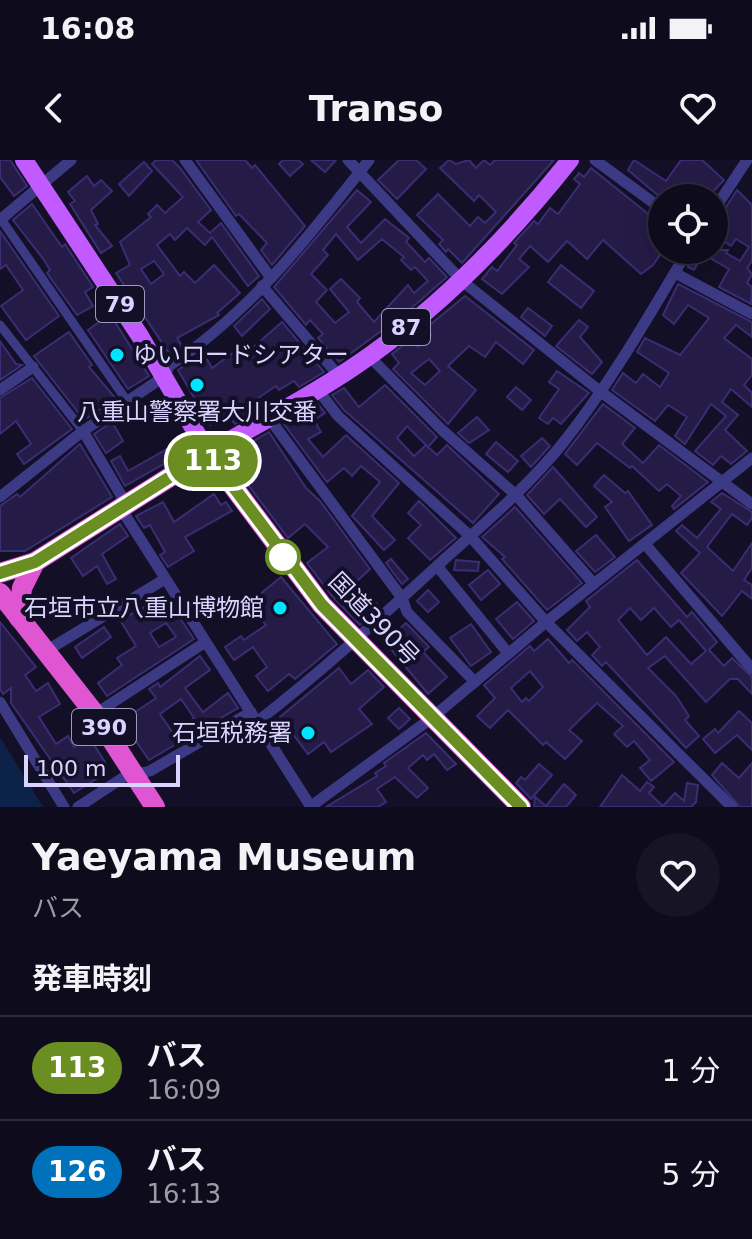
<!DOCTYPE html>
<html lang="ja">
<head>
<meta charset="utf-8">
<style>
  :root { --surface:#0e0b1c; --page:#171425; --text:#f1f3f6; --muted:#9b9ba3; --line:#2e2b3b }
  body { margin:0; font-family:"DejaVu Sans","Noto Sans JP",sans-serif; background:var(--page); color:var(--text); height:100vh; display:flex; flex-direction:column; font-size:30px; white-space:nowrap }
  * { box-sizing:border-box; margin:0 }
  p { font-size:26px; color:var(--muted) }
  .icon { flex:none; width:44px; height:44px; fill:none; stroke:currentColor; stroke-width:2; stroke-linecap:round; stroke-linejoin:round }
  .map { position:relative; height:647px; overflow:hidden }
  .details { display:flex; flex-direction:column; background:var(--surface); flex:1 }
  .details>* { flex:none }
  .badge { padding:0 16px; border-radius:26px; font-size:28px; line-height:52px }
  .fabs { position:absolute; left:648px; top:24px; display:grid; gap:16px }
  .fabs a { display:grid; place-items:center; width:80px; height:80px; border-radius:50%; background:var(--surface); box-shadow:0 8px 32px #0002,0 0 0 2px var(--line); font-size:40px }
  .scale { position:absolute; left:24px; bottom:20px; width:156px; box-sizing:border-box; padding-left:8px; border:4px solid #d9d4ff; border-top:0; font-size:22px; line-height:28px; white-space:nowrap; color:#d9d4ff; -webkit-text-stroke:6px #130f26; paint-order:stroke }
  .map>.badge { position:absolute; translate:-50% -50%; box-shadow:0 0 0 4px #fff }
  h2 { padding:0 32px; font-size:30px; line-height:72px }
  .round { display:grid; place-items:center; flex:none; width:84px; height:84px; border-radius:42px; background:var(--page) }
  .headline { display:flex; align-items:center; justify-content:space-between; height:136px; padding:0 32px }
  h1 { font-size:38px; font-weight:800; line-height:60px }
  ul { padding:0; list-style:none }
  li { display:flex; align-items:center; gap:24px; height:104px; padding:0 32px; border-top:2px solid var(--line) }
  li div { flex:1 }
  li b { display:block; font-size:30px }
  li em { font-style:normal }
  li .badge { min-width:88px; font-weight:700; text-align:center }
  .status { display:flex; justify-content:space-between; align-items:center; height:56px; padding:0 40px; background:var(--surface); direction:ltr }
  .status svg { height:22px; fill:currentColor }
  header { display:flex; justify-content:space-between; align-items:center; height:104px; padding:0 32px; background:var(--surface); font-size:36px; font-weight:800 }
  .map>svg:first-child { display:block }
  .water { fill:#0c2248 }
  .building { fill:#241b47; stroke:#3b2d73; stroke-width:2; fill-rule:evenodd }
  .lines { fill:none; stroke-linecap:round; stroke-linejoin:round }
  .pedestrian { stroke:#3d3a85; stroke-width:9 }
  .minor { stroke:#3d3a85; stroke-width:11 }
  .primary { stroke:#c25bff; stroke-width:18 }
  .trunk { stroke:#e055d1; stroke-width:20 }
  .line-casing { stroke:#fff; stroke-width:18 }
  .line { stroke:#6b8e23; stroke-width:12 }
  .poi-dot { fill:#00e5ff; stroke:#130f26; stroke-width:3 }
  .stop-dot { fill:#fff; stroke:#6b8e23; stroke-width:4 }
  .labels { text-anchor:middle; stroke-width:8; stroke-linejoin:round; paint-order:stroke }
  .shield { fill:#130f26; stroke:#9e99be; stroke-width:2 }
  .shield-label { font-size:22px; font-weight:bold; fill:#d9d4ff }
  .poi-label { font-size:24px; fill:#d9d4ff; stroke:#130f26; text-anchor:end }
  .street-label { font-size:24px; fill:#d9d4ff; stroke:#130f26 }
</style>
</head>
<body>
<div class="status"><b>16:08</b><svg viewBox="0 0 49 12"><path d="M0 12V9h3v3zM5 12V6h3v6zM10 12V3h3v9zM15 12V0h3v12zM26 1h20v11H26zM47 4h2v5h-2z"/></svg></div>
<header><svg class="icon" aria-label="back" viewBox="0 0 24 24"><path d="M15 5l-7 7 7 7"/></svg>Transo<svg class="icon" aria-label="heart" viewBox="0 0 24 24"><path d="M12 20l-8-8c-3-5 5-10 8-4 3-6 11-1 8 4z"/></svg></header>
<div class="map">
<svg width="752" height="647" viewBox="0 0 752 647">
  <rect width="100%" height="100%" fill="#130f26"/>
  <polygon class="water" points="0,577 43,647 0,647"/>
  <g class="building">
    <polygon points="0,0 10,0 27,26 14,36 0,17"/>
    <path d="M 156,0 L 172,0 L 180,8 L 211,50 L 198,62 L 210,73 L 221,63 L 259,116 L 248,126 L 212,77 L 205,85 L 187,68 L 175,80 L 170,74 L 157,85 L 180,116 L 184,112 L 195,123 L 214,105 L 240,133 L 217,153 L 219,155 L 177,178 L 182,186 L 170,195 L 116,113 L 130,105 L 120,82 L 151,57 L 148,54 L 157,45 L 165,53 L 183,37 L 152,4 ZM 154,101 L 164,114 L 151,124 L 141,109 Z"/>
    <polygon points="196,0 245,0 252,8 255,5 305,66 272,105 261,90 267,83 239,54 236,56"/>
    <polygon points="283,0 298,0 303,4 290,16 279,4"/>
    <polygon points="311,0 336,0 325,12"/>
    <polygon points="399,0 416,0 426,9 397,39 378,20"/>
    <polygon points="449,0 456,4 469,0 476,8 484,0 490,5 495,0 554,0 462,103 448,89 446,92 439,84 443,80 417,55 438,34 470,66 478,57 485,63 496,52 479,35 474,41 440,8"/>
    <polygon points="634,0 666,21 681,0 702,0 724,20 707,38 661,38 628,10"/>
    <polygon points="144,2 152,11 129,36 119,24"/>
    <polygon points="591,8 662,65 662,92 653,105 641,114 603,80 587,99 567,81 548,102 530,86 519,99 529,107 502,134 482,119 492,107 497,111 517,85 514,83 534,61 538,64 550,48 558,54 580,24 574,19 579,13 584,17"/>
    <polygon points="87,16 94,26 101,20 112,31 91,50 98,64 95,65 112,86 101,93 70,44 75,41 68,32"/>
    <path d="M 357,30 L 371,42 L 347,67 L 361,83 L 385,59 L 409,78 L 406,82 L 425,102 L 429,98 L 447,117 L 407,152 L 339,202 L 318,178 L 323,174 L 310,160 L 306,165 L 274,127 ZM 336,74 L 358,100 L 382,79 L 404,97 L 401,100 L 411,110 L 415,107 L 428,121 L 414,133 L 408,125 L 374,162 L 357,142 L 360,138 L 341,119 L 330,129 L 349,152 L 335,163 L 316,142 L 327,130 L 311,114 L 328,95 L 323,90 Z"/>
    <polygon points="737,30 752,45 752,101 747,108 752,114 747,123 752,127 751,144 719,127 729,109 703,94 694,110 688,107 696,90 728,90 726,93 740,101 749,87 736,79 731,86 714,75 714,58 721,55"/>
    <polygon points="32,44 62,87 65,84 93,127 85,132 93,146 77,155 47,113 50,110 44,100 13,60"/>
    <polygon points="0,71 59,156 26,180 1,146 23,130 6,105 0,109"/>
    <polygon points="561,105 594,131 581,148 548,122"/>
    <polygon points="678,124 752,162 752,177 736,165 724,178 752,199 752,215 744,225 752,233 752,247 731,229 722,242 738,255 725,270 747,291 731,304 721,296 713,305 695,291 726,256 711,244 685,284 675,276 687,257 668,245 655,261 612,230 623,213 636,223 643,214 660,227 669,213 637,192 645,178 680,195 709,158 688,145 674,164 663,155"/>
    <path d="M 465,136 L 534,190 L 523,204 L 496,182 L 485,197 L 469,186 L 448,206 L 476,230 L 448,264 L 393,209 L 399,203 L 392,194 L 411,179 L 418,187 L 431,175 L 426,168 ZM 429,199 L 440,211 L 425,225 L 411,213 Z"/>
    <polygon points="262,139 270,149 242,176 234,166"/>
    <polygon points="528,148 552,166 545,176 521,157"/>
    <polygon points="110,154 149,216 128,229 88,170"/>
    <polygon points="579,160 588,167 580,177 602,202 592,214 556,186"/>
    <polygon points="282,162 324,212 299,227 294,221 279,230 276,226 245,247 251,255 235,264 228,255 210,265 178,210 203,192 212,208 245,184 250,190"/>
    <polygon points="69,172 92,205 89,207 116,239 84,260 34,196"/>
    <polygon points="0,181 16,204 22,205 0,220"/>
    <polygon points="557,211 589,233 561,264 553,258 548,264 539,258 559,229 549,222"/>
    <polygon points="32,218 72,269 24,304 17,294 31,284 16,261 0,274 0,238"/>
    <polygon points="385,225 437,277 428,287 407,266 397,278 414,296 426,285 437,295 447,285 499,334 473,363 344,250 332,235 344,228 359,247"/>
    <polygon points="516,227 531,240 522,250 507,237"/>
    <polygon points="155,238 164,249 145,264 136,253"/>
    <polygon points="318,244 325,253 314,260 321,272 308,279 323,297 346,275 399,323 372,356 395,380 384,390 352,356 380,322 361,306 352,316 344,308 327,322 284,264"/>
    <polygon points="603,244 635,268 622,284 643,303 659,285 708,322 674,349 672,346 681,336 667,324 659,331 632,306 630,308 597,283 577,305 565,294"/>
    <polygon points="477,257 489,270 469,283 458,273"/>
    <polygon points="112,262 123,281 106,293 94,274"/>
    <polygon points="269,272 306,328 320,341 370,409 356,422 379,446 360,465 332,436 307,403 328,387 305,364 288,378 230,301 231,294"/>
    <polygon points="542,278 550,286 531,307 521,296"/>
    <polygon points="496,282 518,301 508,312 486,294"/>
    <polygon points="178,283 183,293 125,326 111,301 120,296 128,311"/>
    <polygon points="80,284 112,337 25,391 0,391 0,346 17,334 20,337"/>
    <polygon points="553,307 597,357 586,367 560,339 544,354 527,335"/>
    <polygon points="604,315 625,333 628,331 652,365 629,381 605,347 612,342 594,326"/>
    <polygon points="722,333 752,352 752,358 747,365 732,354 707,387 733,411 752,383 752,408 744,420 752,425 752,439 742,431 722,456 681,413 700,393 676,371 682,365 697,378 721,349 711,342"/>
    <polygon points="214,334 221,345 226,342 232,351 185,377 194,391 168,407 160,395 165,392 150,365 144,368 136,356 163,342 174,362"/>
    <polygon points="419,341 456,378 430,400 408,378 421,365 408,353"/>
    <polygon points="515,347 582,423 547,450 502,399 505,397 482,377"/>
    <polygon points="120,364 128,376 102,394 116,419 107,424 97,406 83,416 71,398"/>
    <polygon points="596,375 615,397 595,412 576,391"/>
    <polygon points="391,399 408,419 402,424 386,403"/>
    <polygon points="456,400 479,402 478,411 454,410"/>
    <path d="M 637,400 L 687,457 L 692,452 L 717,482 L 709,490 L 724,506 L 732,498 L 752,517 L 752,534 L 738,519 L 730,519 L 706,542 L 665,496 L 648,508 L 676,536 L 689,556 L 685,560 L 699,576 L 686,588 L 606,502 L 602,506 L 592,495 L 600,487 L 587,472 L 577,481 L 567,470 L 590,447 L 586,441 ZM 630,448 L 641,460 L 654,448 L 671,467 L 679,460 L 706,491 L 691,504 L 666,477 L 647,495 L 618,460 Z"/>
    <polygon points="488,410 500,424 481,440 469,425"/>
    <polygon points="281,417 337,484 295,519 289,514 268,531 256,516 267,507 253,487 234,500 225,487 241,476 244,480 266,465 248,444"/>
    <polygon points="428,430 439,442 428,452 417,441"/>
    <path d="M 165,436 L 194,479 L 107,536 L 98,523 L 122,505 L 117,498 L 136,486 L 120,460 ZM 166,463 L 176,477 L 159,487 L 150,473 Z"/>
    <polygon points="517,442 534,461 513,479 496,459"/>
    <polygon points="0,462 36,507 25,515 36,531 48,523 60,544 39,557 56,584 68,576 74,587 89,577 105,602 91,611 96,619 74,633 11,543 11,528 3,534 0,529"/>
    <polygon points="406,463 429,487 423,492 447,517 428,534 385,482"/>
    <polygon points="471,464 491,492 471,506 450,478"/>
    <polygon points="104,467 111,477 82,498 75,487"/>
    <path d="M 548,479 L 569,503 L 572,500 L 674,602 L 651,621 L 640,608 L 650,600 L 634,581 L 627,587 L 614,574 L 623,566 L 597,543 L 569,570 L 582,581 L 565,599 L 546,582 L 543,585 L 508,550 L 490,568 L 477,556 L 495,538 L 484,525 L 530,486 L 534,491 ZM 530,511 L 543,527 L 529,541 L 526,538 L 522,542 L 511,528 Z"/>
    <path d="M 200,496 L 210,510 L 185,528 L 203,552 L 228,533 L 238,548 L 149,600 L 122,561 L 156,538 L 149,529 L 158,523 L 160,527 ZM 181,539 L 194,558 L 173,573 L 160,554 Z"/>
    <polygon points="339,508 351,524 368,510 384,527 359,549 372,564 331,592 324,582 308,594 280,557"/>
    <polygon points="399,548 410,559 399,569 388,558"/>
    <polygon points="739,551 752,563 752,590 737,575 715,593 703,579 715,569 718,573"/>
    <polygon points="426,573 456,604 447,610 434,594 427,600 423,595 408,608 428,628 417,638 395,617 377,629 386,642 378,647 326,647 377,616 375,613 386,606 384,603"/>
    <polygon points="722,603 739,618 752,603 752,647 740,647 712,615"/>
    <polygon points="539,604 552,615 531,639 516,623 521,617 525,620"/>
    <polygon points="622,615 640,631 647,622 654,627 649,633 663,646 675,633 684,641 687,623 698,625 696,642 691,647 600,647"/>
    <polygon points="564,624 576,635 566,647 534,647 535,637 546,646"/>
  </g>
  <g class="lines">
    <g class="pedestrian">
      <polyline points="1,59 129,244"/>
      <polyline points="0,165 83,271"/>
    </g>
    <g class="minor">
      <polyline points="185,0 271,118"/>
      <polyline points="348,0 462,121 601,232 752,344"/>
      <polyline points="595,0 662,49"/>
      <polyline points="714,50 747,0"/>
      <polyline points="0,60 71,0"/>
      <polyline points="675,113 752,154"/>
      <polyline points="262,126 339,216"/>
      <polyline points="369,196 441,269 516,335 594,424"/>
      <polyline points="0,230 33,207"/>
      <polyline points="318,230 338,256 470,376 546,462 732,647"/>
      <polyline points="269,258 402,438 407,452 475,522"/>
      <polyline points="83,271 121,335 125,355 311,647"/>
      <path d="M 0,337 L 83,271 L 165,216 L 169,206 C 250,153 310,75 369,0"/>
      <polyline points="645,384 752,509"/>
      <polyline points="437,406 508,493"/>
      <polyline points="46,491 165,419"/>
      <polyline points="0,542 64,647"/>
      <polyline points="95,554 204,483"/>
      <path d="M 258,561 C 320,513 379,459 437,406 C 480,367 526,329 563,283 C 611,222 649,156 688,90"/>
      <polyline points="78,647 124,617 150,611 251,552"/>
      <polyline points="310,647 433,557 546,462 752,298"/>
    </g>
    <path class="primary" d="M 24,0 L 140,176 L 208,293 C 257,264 308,238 355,206 C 438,150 508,78 570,0"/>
    <g class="trunk">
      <polyline points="0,413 35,402 208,293 322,445 521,647"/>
      <polyline points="0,433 95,554 155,647"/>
      <polyline points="19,458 22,428 35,402"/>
    </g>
  </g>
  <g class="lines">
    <defs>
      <polyline id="line" points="0,413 35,402 208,293 322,445 521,647"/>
    </defs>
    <use href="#line" class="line-casing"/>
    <use href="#line" class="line"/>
  </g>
  <g class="poi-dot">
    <circle cx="117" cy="195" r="8"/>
    <circle cx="197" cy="225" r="8"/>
    <circle cx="280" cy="448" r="8"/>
    <circle cx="308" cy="573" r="8"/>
  </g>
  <circle class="stop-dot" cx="283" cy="397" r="16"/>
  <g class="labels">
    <g class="shield">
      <rect x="96" y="126" width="48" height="36" rx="6"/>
      <rect x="382" y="149" width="48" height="36" rx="6"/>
      <rect x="72" y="549" width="64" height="36" rx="6"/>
    </g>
    <g class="shield-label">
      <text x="120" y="152">79</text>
      <text x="406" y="175">87</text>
      <text x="104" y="575">390</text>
    </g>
    <g class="poi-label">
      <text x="133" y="203" text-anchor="start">ゆいロードシアター</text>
      <text x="197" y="260" text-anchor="middle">八重山警察署大川交番</text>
      <text x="264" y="456">石垣市立八重山博物館</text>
      <text x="292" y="581">石垣税務署</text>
    </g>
    <g class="street-label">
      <text transform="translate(374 459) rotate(46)" y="8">国道390号</text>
    </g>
  </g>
</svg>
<div class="fabs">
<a><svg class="icon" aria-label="locate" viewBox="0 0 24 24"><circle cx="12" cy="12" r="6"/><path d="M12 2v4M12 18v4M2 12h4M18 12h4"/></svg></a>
</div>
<div class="scale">100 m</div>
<b class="badge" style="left:213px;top:301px;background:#6b8e23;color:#fff">113</b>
</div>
<section class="details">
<div class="headline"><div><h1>Yaeyama Museum</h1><p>バス</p></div><a class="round"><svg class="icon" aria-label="heart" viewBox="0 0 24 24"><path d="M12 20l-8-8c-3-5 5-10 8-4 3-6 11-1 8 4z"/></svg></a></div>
<h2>発車時刻</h2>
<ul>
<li><span class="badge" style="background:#6b8e23;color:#fff">113</span><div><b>バス</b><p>16:09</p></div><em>1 分</em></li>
<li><span class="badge" style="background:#0072bc;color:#fff">126</span><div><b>バス</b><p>16:13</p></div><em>5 分</em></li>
</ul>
</section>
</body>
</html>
